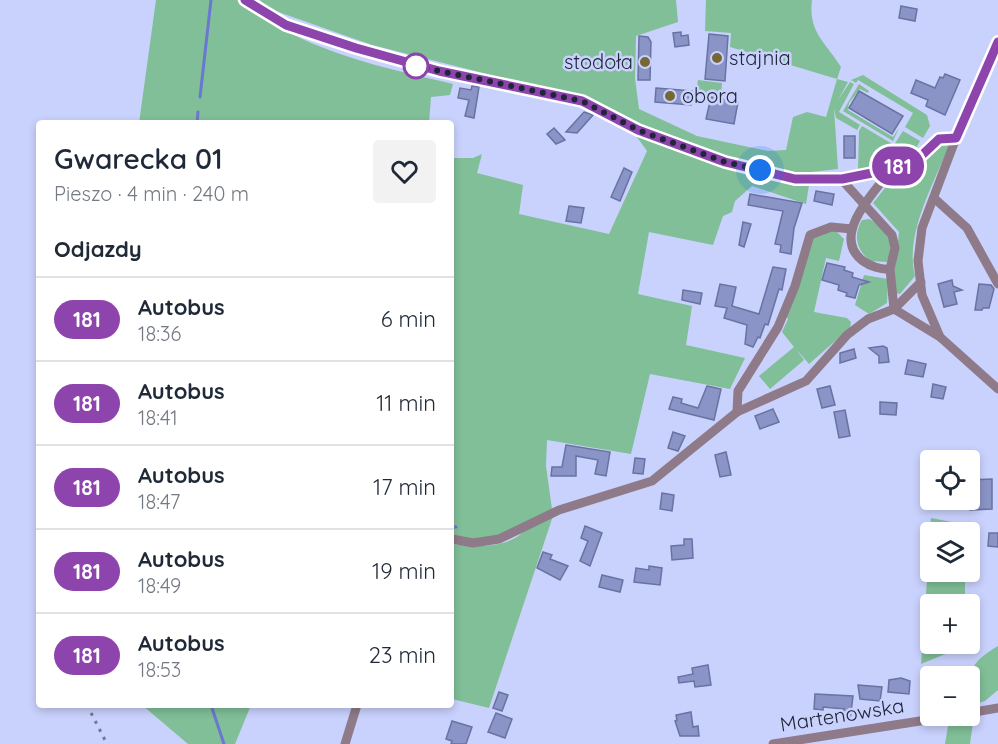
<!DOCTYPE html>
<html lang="pl">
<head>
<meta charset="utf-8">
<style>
  :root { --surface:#fff; --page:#f2f2f3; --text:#1f2937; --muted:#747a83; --line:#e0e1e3 }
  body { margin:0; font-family:Quicksand,sans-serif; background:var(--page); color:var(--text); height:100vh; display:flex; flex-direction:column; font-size:22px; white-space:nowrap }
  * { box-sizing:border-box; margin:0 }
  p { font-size:20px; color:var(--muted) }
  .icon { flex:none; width:33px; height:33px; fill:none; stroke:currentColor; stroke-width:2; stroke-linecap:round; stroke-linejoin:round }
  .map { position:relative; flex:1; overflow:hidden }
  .panel { position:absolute; left:36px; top:120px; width:418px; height:588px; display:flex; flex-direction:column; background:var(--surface); border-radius:6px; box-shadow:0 3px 9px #0003 }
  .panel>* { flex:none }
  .badge { padding:0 12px; border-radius:20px; font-size:21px; line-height:39px }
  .buttons { position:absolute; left:920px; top:450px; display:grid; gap:12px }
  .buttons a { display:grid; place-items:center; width:60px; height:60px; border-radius:6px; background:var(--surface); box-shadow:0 3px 9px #0003; font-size:30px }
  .you { position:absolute; width:30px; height:30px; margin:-15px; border:4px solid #fff; border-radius:50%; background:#1a73e8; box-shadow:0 0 0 9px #1a73e833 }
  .map>.badge { position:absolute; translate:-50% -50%; box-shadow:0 0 0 3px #fff }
  h2 { padding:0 18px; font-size:22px; line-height:54px }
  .round { display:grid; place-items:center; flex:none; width:63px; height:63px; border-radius:6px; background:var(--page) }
  .overview { display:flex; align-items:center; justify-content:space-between; height:102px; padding:0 18px }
  h1 { font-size:28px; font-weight:600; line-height:45px }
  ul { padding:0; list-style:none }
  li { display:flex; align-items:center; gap:18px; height:84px; padding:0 18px; border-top:2px solid var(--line) }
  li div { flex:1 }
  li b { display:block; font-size:22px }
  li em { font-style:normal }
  li .badge { min-width:66px; font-weight:700; text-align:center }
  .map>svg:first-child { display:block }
  .green { fill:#80bf97 }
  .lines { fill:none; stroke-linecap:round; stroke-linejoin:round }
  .stream { stroke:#6b78d1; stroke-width:3 }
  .building { fill:#8a94c6; stroke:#6972a2; stroke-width:1.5 }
  .street { stroke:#8f7a89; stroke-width:9 }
  .rail { stroke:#727897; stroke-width:3; stroke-dasharray:3 6; stroke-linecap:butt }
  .line-casing { stroke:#fff; stroke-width:14 }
  .line { stroke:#8e44ad; stroke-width:9 }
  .walk { stroke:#212539; stroke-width:6; stroke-dasharray:0 10.8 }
  .poi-dot { fill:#756835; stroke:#c9d2fd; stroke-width:2 }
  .stop-dot { fill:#fff; stroke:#8e44ad; stroke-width:3 }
  .labels { text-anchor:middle; stroke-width:5; stroke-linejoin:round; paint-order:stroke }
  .poi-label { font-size:20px; fill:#212539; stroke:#c9d2fd; text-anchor:start }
  .street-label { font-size:20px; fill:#212539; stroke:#c9d2fd }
</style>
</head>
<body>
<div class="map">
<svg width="998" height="744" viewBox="0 0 998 744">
  <rect width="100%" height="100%" fill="#c9d2fd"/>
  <g class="green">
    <path d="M 156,0 L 237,0 L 240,4 C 311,52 371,65 453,84 L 450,95 L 431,97 L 429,123 L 139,123 Z"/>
    <path d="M 260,0 L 676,0 L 678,22 L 636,36 L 635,78 L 639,109 L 697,136 L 768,151 L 786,150 L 793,117 L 807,112 L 826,117 L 837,79 L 730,47 L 731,33 L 705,31 L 706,0 L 812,0 C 808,33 826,42 841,67 L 837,79 L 848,82 L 838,100 L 850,82 L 854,84 L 839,112 L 860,125 L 857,130 L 836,118 L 834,108 L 838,169 L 811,172 L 806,204 L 752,186 L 735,201 L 732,212 L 723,216 L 713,245 L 649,232 L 638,294 L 692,306 L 686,345 L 745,358 L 730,389 L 650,374 L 631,454 L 547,440 L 546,466 L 553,516 L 489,708 L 452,699 L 452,544 C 475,547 508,549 525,530 L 473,540 L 452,537 L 452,158 L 473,158 L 482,154 L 477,173 L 523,185 L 519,214 L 609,234 L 647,151 L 629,126 L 613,111 L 574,96 L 372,45 L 267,8 Z"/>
    <polygon points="863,75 927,115 930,126 923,138 905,127 913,113 858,80 856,83 851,80"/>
    <polygon points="698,80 722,83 721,96 696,93"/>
    <polygon points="859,84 869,91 868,93 860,89 849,103 848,110 893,137 899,128 893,141 843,111"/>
    <polygon points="862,126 894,145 903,131 920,141 913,154 902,157 899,161 892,155 873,160 871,169 858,171 859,131"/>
    <path d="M 943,142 L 950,143 C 935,182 904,233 915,276 L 900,294 L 895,293 L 894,275 L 899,232 L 873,203 L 898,172 L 922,160 Z"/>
    <path d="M 869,219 C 887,226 896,246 887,262 L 871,261 C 856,251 853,234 862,220 Z"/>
    <polygon points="835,230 844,239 839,261 826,258 814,312 847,318 851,322 850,328 809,364 796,349 804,360 770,389 759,376 794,347 782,332 788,319 786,316 810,239 819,232"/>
    <polygon points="864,275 888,279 887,303 869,314 855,305"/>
    <polygon points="931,518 952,522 965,529 965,532 930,532"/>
    <polygon points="930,538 930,572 965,572 965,604 930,604 930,644 965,644 965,646 921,664"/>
    <path d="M 998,646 L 998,690 L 985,701 L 969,706 C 969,673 967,664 998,646 Z"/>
    <polygon points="142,705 251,705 235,744 188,744"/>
    <polygon points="974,715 970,744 945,744 949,720"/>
  </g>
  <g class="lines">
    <g class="stream">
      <polyline points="200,97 211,0"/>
      <polyline points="197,123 198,112"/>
      <polyline points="452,527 456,527"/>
      <polyline points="211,705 224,744"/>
    </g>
  </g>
  <g class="building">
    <polygon points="901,6 917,9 915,21 899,18"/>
    <polygon points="681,32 681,36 688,35 689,45 675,47 673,33"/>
    <polygon points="709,34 728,36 725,81 705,79"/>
    <polygon points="639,36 648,37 651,42 650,80 638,80"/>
    <polygon points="945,74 960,80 945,115 926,106 928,100 911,93 916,80 935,88 940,77 943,78"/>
    <polygon points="472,86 479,87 474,118 465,116 469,100 458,98 460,88 471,90"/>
    <polygon points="656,88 692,91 691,105 655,102"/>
    <polygon points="859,91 903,116 892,134 849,108"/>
    <polygon points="711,97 738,102 734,124 706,119"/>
    <polygon points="584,112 593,115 577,133 566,132"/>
    <polygon points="554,128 565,140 556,144 547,134"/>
    <rect x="844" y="136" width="11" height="22"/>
    <polygon points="624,168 632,172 620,201 611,197"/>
    <polygon points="816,191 834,194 832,205 814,201"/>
    <polygon points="750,194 802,203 794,228 791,254 780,252 781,245 775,244 783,211 748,205"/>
    <polygon points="569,206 584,208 581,223 566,221"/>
    <polygon points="743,222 751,224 744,247 739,245"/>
    <polygon points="827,263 845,267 844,270 853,273 852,277 869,282 859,285 855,298 846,296 847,293 838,290 839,285 822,280"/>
    <polygon points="773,267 786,269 782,290 779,289 768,325 765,324 760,338 758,337 753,347 745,344 747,325 724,318 727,308 715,306 720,284 736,287 732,306 759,314"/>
    <polygon points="952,280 953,286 962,290 954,292 957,304 944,307 938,284"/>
    <polygon points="979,284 991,285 994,289 989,308 983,308 982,310 975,310"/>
    <polygon points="683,290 702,293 700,304 682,300"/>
    <polygon points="883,346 887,348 889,362 879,363 879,356 869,348"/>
    <polygon points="854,349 856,358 840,363 840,353"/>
    <polygon points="908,360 926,364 923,377 905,374"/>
    <polygon points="933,384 946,387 943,399 931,397"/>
    <polygon points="707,386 721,389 714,420 669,409 673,397 682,399 681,403 698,408"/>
    <polygon points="830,386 835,405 822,408 817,389"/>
    <polygon points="880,402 897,403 896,415 880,414"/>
    <polygon points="773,409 779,422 760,429 755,416"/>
    <polygon points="845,410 850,436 839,438 834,412"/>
    <polygon points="673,432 685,436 678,451 668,448"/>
    <polygon points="566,445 610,452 606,476 595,474 598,460 576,456 576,476 551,476 552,467 562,467"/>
    <polygon points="726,452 731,475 720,477 715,455"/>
    <polygon points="635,458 645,459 643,474 633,473"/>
    <polygon points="992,479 992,509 970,510 969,480"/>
    <polygon points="662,493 674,495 672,511 660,509"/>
    <polygon points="585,526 602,533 590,566 580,561 588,541 581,538"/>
    <polygon points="989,533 998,533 998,547 988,546"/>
    <polygon points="684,539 692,539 693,558 672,560 671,546 684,545"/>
    <polygon points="543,552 552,555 550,559 568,566 560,580 537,568"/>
    <polygon points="649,566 662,568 660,585 634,582 636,568 649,570"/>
    <polygon points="602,575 623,580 620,592 599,587"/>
    <polygon points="708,665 711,685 695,687 694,681 679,683 678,677 693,674 692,668"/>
    <polygon points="901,678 910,681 909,694 888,692 889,680"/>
    <polygon points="858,685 882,687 880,701 860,699"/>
    <polygon points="499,692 508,695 502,711 493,708"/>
    <polygon points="815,694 853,696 850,720 843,719 844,709 823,707 823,710 814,709"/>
    <polygon points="691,712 693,727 698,726 699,736 680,736 675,721 677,720 676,715"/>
    <polygon points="496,713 512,719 505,738 488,732"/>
    <polygon points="452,721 472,727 466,744 451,744 452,741 446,739"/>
  </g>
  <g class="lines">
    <g class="street">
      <polyline points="245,0 286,25 356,48 439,71 582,101 638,131 725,162 795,179 841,179 892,169 921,156 939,139 956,138"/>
      <polyline points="998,42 956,138 922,228 918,261 922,295 940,337 998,389"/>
      <path d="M 892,169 C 876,190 829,236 863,261 C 870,266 881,270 890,269 L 894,309 L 940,337"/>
      <polyline points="841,179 892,235 895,248 890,269"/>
      <polyline points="934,198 967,228 998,284"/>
      <polyline points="737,412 738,391 778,327 795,286 810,235 831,227 852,229"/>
      <polyline points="452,539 473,543 499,539 559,510 652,481 737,412 806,381 847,335 868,319 894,309 921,282"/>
      <polyline points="969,713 998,708"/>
      <polyline points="345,744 357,705"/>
      <polyline points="773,744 952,716"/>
    </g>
    <polyline class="rail" points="87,705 107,744"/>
  </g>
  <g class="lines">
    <defs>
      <polyline id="line" points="245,0 286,25 356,48 439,71 582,101 638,130 725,162 795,179 842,179 892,169 921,156 939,139 956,138 998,42"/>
    </defs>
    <use href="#line" class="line-casing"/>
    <use href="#line" class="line"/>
    <polyline class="walk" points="416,66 582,101 638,130 725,162 760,170"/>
  </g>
  <g class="poi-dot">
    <circle cx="717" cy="58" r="6"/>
    <circle cx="645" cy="62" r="6"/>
    <circle cx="670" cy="96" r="6"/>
  </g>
  <circle class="stop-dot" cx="416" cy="66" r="12"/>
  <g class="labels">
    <g class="poi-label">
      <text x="729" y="65">stajnia</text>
      <text x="633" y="69" text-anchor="end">stodoła</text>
      <text x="682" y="103">obora</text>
    </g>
    <g class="street-label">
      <text transform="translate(842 715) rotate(-9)" y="7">Martenowska</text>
    </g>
  </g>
</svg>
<div class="buttons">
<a><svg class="icon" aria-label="locate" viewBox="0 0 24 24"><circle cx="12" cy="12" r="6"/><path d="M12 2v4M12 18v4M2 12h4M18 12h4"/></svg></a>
<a><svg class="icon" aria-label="layers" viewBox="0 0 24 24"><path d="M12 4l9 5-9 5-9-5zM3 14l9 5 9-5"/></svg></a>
<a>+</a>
<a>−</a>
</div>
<div class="you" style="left:760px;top:170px"></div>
<b class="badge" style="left:898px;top:166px;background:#8e44ad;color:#fff">181</b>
<section class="panel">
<div class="overview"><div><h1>Gwarecka 01</h1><p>Pieszo · 4 min · 240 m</p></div><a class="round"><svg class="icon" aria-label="heart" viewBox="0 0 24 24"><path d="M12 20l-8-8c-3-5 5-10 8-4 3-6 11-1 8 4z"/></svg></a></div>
<h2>Odjazdy</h2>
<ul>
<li><span class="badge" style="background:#8e44ad;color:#fff">181</span><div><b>Autobus</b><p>18:36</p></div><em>6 min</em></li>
<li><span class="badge" style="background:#8e44ad;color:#fff">181</span><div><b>Autobus</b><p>18:41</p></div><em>11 min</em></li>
<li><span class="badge" style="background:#8e44ad;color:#fff">181</span><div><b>Autobus</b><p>18:47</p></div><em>17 min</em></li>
<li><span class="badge" style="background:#8e44ad;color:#fff">181</span><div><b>Autobus</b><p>18:49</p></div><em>19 min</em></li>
<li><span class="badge" style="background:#8e44ad;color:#fff">181</span><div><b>Autobus</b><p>18:53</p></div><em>23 min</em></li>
</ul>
</section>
</div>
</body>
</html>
